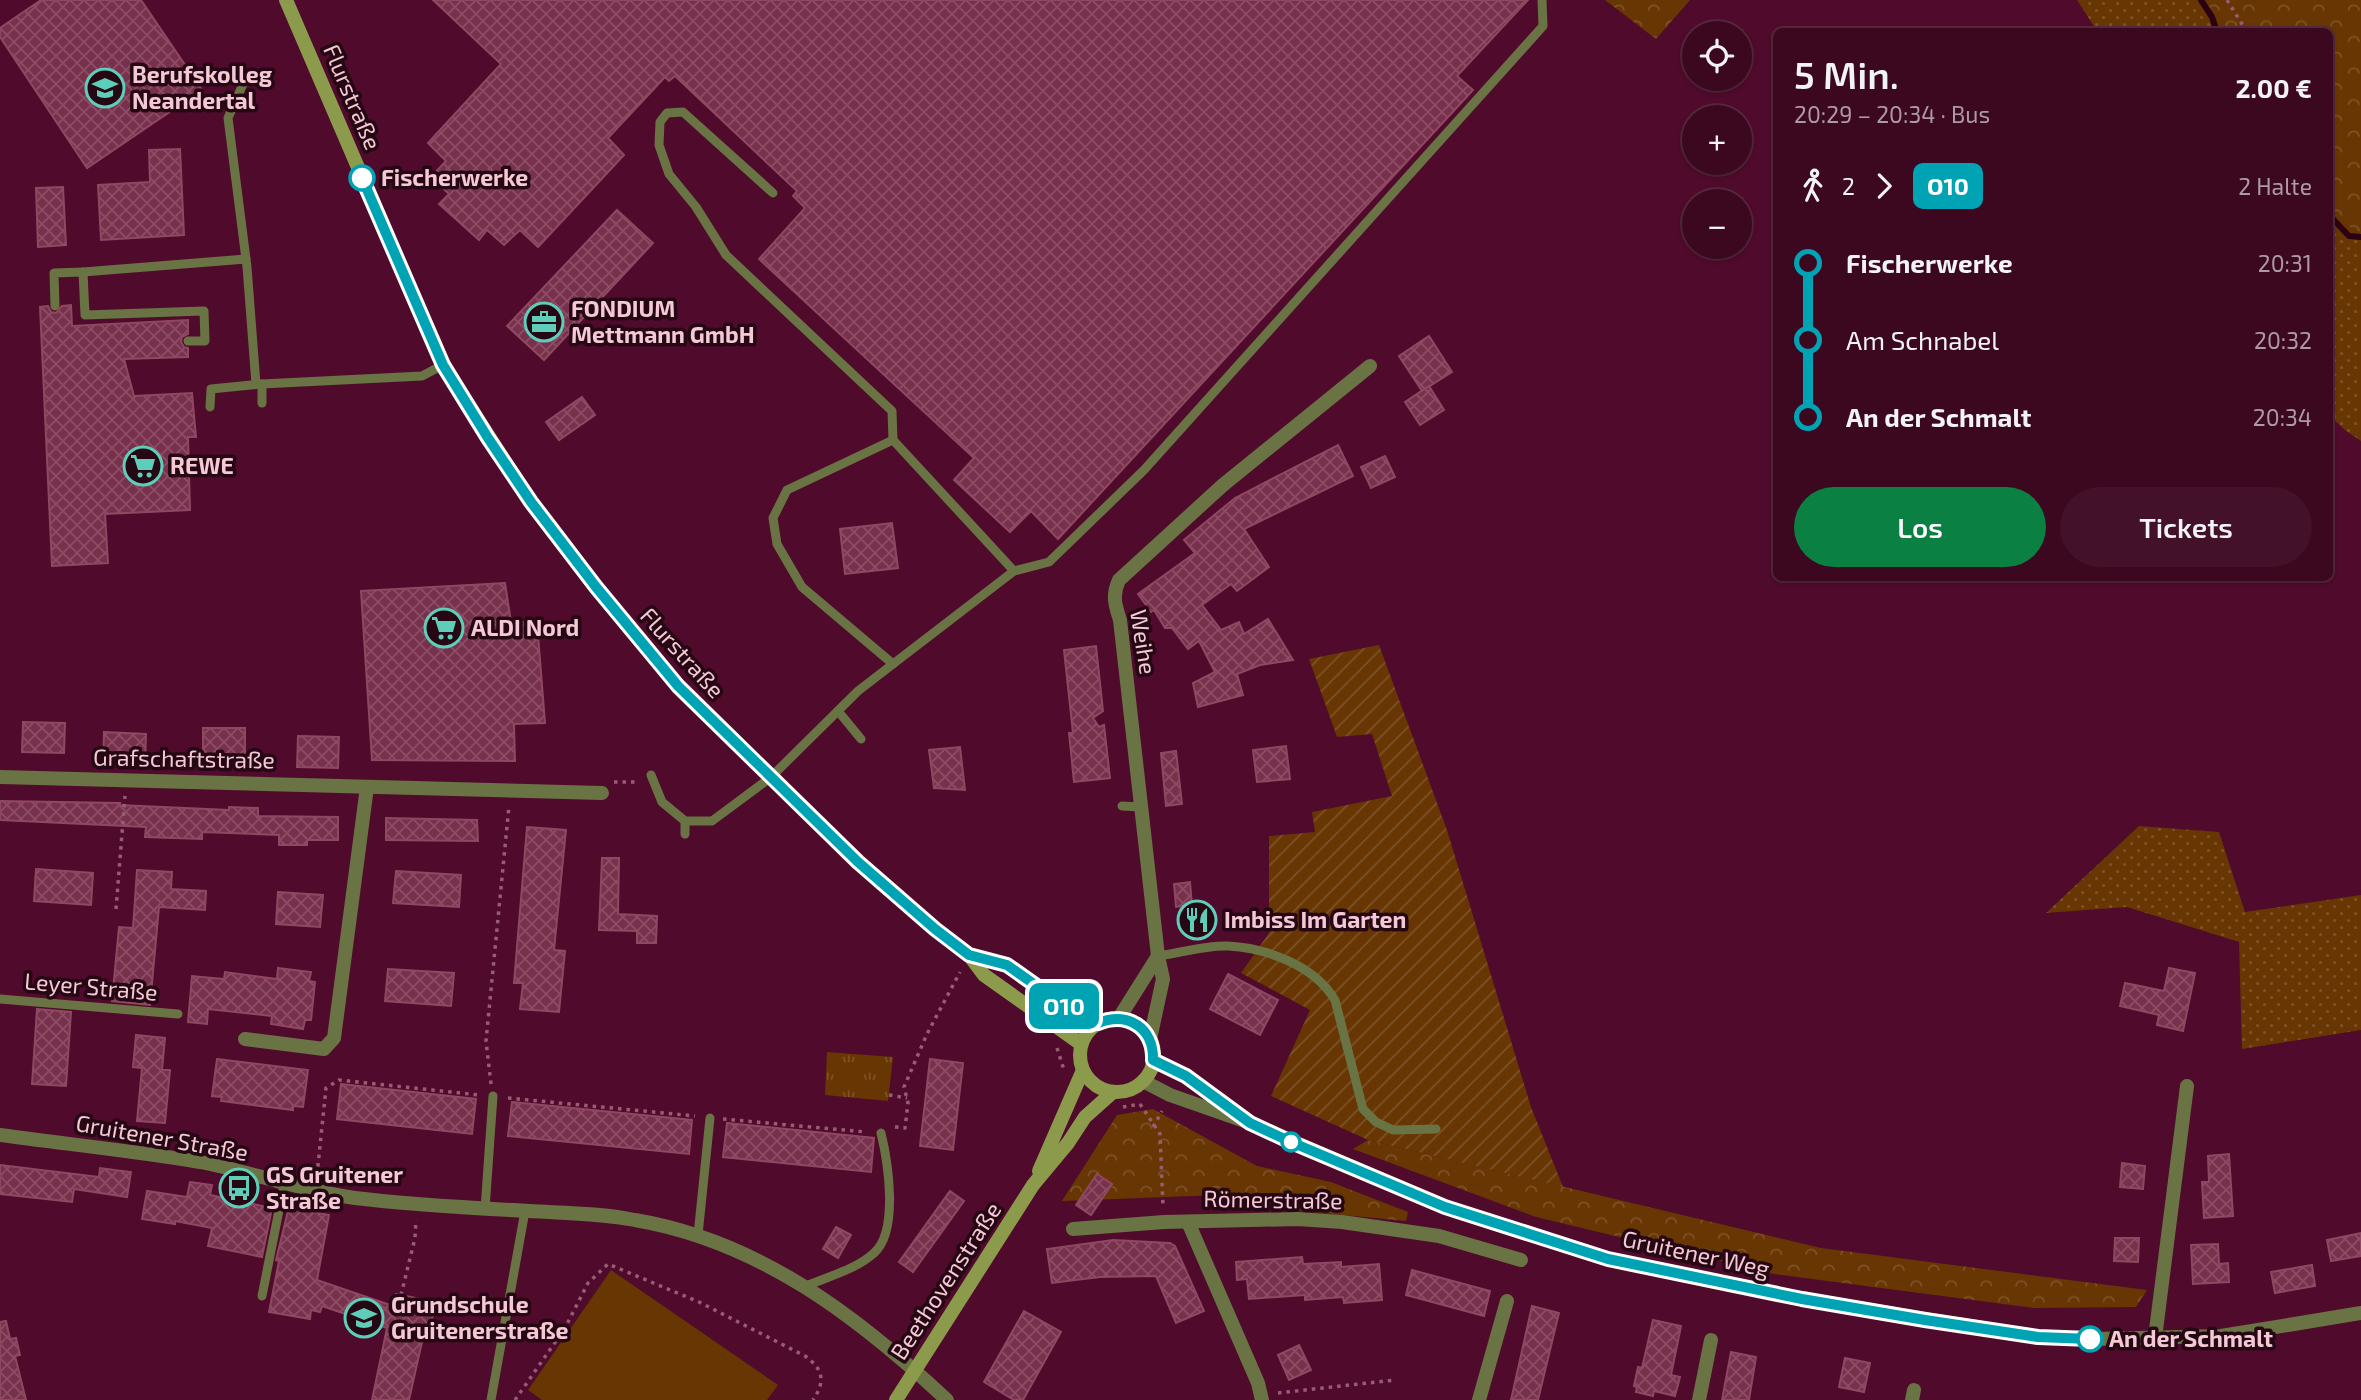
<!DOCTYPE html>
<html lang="de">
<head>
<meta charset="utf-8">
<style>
  :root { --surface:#3c0820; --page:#431129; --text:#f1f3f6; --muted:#ac9aa5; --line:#55293e; --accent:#0b8043 }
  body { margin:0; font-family:"Exo 2",sans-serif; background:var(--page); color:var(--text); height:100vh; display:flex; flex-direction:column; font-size:26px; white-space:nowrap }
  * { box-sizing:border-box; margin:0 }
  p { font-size:23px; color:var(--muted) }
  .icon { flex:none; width:38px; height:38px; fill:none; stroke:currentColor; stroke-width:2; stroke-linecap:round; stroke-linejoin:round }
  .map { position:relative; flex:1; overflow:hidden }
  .drawer { position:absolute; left:1773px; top:28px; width:560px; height:553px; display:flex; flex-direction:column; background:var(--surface); border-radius:10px; box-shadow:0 2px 5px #0004,0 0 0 2px var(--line) }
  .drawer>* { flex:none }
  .badge { padding:0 14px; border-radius:10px; font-size:24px; line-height:46px }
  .fabs { position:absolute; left:1682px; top:21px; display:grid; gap:14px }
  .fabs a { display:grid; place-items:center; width:70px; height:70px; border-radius:50%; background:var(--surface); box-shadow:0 2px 5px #0004,0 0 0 2px var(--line); font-size:35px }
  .map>.badge { position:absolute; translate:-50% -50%; box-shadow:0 0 0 4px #fff }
  .legs { display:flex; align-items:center; gap:10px; height:77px; padding:0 21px; font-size:23px }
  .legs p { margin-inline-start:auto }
  .summary { display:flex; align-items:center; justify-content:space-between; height:119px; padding:0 21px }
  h1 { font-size:38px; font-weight:600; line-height:52px }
  .primary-button { display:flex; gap:14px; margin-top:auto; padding:14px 21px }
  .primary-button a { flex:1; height:80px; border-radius:42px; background:var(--accent); color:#fff; font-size:28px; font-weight:600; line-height:80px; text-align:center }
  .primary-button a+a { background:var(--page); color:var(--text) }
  ul { padding:0 21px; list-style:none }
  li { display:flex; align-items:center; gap:24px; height:77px; font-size:26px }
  li i { display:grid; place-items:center; width:10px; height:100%; margin:0 9px; background:currentColor }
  li i::after { content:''; width:18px; height:18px; margin:-9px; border:5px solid; border-radius:50%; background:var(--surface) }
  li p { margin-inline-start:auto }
  li:first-child i { background:linear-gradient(#0000 50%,currentColor 0) }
  li:last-child i { background:linear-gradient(currentColor 50%,#0000 0) }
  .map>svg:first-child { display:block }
  .grass { fill:url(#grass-dots) }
  .forest { fill:url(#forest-crowns) }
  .park { fill:url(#park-tufts) }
  .garden { fill:url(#garden-furrows) }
  .pitch { fill:#673603 }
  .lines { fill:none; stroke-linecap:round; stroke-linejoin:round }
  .stream { stroke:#2a0012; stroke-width:6 }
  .building { fill:url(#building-cross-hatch); stroke:#904762; stroke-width:2 }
  .path { stroke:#975d75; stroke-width:3.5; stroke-dasharray:3.5 5; stroke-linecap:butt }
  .service { stroke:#697343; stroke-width:9 }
  .minor { stroke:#697343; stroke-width:14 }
  .tertiary { stroke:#697343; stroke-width:14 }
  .secondary { stroke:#8c9b4b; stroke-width:14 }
  .line-1-casing { stroke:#fff; stroke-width:16 }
  .line-1 { stroke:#00a3b4; stroke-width:10 }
  .stop-1-dot { fill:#fff; stroke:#00a3b4; stroke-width:3.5 }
  .labels { text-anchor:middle; stroke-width:7; stroke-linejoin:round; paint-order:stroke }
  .poi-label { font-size:23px; font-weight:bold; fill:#f4c8d5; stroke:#250813; text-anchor:start }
  .street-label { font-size:23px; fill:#f4c8d5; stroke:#250813 }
  .stop-label { font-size:23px; font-weight:bold; fill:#f4c8d5; stroke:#250813; text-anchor:start }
</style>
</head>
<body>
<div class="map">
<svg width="2361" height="1400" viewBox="0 0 2361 1400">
  <defs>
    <pattern id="grass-dots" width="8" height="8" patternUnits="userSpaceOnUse" patternTransform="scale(1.75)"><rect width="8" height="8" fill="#673603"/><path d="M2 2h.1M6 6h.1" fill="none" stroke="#7d5227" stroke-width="1.8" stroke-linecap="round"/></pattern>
    <pattern id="forest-crowns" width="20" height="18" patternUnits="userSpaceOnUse" patternTransform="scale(1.75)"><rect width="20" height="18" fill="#673603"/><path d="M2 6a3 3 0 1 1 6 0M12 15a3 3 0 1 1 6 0" fill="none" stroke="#7d5227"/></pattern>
    <pattern id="park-tufts" width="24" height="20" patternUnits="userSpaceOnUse" patternTransform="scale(1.75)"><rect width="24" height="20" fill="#673603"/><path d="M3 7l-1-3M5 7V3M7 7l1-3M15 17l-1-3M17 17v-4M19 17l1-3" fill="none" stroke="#7d5227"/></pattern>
    <pattern id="garden-furrows" width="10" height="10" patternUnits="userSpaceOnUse" patternTransform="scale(1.75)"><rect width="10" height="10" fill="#673603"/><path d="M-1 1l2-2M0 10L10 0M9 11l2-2" fill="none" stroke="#7d5227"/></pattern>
    <pattern id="building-cross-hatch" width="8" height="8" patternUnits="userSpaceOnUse" patternTransform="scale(1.75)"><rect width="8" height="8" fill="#78314c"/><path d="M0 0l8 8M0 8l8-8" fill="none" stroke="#8c4d65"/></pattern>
  </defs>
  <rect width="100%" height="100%" fill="#500a2b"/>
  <g class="grass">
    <polygon points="2077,0 2203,0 2215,31 2097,31"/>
    <polygon points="2329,212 2361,235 2361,441 2346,431 2329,415"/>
    <polygon points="2139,826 2219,832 2245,912 2361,895 2361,1030 2242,1049 2239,942 2127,907 2046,913"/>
  </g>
  <g class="forest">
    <polygon points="1605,0 1690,0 1656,39"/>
    <polygon points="2203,0 2361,0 2361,235 2329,212 2329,32 2215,31"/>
    <polygon points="1153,1109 1257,1166 1331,1182 1408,1212 1406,1221 1280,1209 1271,1193 1062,1201 1117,1115"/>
    <polygon points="1368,1140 1821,1248 2147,1290 2136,1307 2034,1308 1774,1274 1536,1217 1353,1149"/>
  </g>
  <polygon class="park" points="827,1052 893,1057 888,1101 825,1095"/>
  <polygon class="garden" points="1379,645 1447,830 1531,1107 1563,1187 1368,1140 1271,1096 1310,1010 1241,973 1269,933 1269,836 1315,832 1312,812 1392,796 1372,734 1337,737 1309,659"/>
  <polygon class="pitch" points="611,1270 778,1385 767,1400 542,1400 528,1390"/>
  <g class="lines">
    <g class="stream">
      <polyline points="2201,0 2212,17 2217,32"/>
      <polyline points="2329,215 2349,236 2361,237"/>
    </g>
  </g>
  <g class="building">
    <polygon points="41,0 141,0 202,90 87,168 0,37 0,28"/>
    <polygon points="433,0 1528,0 1457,76 1473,90 1058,539 1031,511 1010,532 954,480 974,458 759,259 805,208 793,196 797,191 675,76 669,81 665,77 608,138 624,155 538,247 520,230 504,245 487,230 479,240 439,204 449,194 431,177 446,161 428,143 501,64"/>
    <polygon points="180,149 184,235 101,240 98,185 150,182 149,150"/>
    <polygon points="63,187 66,245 38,247 36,188"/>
    <polygon points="617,210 653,243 544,360 507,326"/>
    <polygon points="71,305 72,326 188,320 188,334 182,337 181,342 184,347 188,348 188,357 124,359 134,396 192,393 196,437 188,437 190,510 105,514 108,563 52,566 40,307 48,306 51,312 56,313 62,306"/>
    <polygon points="1429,336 1452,372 1422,391 1399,356"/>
    <polygon points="1429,386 1444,410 1420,425 1405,402"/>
    <polygon points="582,397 595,415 559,440 546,422"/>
    <polygon points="1338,445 1353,476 1244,529 1269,567 1237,591 1231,584 1202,605 1221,630 1239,622 1244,634 1268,619 1293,660 1260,665 1237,674 1243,695 1198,707 1193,683 1215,672 1199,641 1188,649 1172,628 1165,628 1154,610 1151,612 1138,594 1195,553 1184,540 1235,498"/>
    <polygon points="1385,456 1395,477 1371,488 1361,467"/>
    <polygon points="892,523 898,568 845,574 840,529"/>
    <polygon points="505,583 511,622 537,622 545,723 514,724 515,761 372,760 361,591"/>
    <polygon points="1096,646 1103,711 1093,718 1099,727 1104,725 1110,778 1074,782 1069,733 1073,733 1064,650"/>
    <polygon points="23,722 65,723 64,753 22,752"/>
    <polygon points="203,728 245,728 245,760 203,759"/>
    <polygon points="104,732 146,734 145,765 103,764"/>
    <polygon points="298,736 339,737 338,768 297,767"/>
    <polygon points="1286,746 1290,779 1257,782 1253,750"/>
    <polygon points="960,747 965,790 934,788 929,750"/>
    <polygon points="1176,751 1182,804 1166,806 1161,753"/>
    <polygon points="0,801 120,803 119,805 229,810 229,807 258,808 258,816 338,817 338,840 307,840 307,845 279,845 279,835 202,832 202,839 145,837 146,827 0,820"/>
    <polygon points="386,818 477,820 478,841 386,840"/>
    <polygon points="527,827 566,830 554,950 565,951 559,1012 520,1009 523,983 514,983"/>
    <polygon points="602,858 619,858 618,914 657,916 656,943 637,943 637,931 599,930"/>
    <polygon points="36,869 93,873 91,905 34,901"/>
    <polygon points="137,870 172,872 171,889 206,891 205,910 159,907 150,1005 112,1001 119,927 133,928"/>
    <polygon points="396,871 461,875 459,907 393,903"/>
    <polygon points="1190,882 1192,905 1176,907 1174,884"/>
    <polygon points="278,892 323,895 320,927 276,924"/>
    <polygon points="1209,909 1211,928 1184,931 1182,912"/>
    <polygon points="278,968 311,972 309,981 315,982 311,1020 305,1020 303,1029 271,1024 272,1016 208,1009 207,1024 188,1022 192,976 224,979 225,972 277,979"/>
    <polygon points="2169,968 2195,973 2183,1031 2157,1025 2159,1015 2120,1006 2125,983 2164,991"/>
    <polygon points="388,969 454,973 451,1006 385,1001"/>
    <polygon points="1228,974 1278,1000 1260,1035 1210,1009"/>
    <polygon points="37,1009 71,1012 66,1086 32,1084"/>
    <polygon points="136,1035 165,1038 162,1070 170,1070 165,1123 137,1121 142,1068 133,1067"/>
    <polygon points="217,1059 308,1070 303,1107 293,1106 293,1110 221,1101 222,1097 212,1096"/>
    <polygon points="930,1059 963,1063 953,1150 920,1146"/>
    <polygon points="341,1084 476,1099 472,1134 337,1119"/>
    <polygon points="512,1102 692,1120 689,1154 508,1136"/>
    <polygon points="727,1123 874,1138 871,1172 723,1157"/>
    <polygon points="2229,1154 2233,1216 2204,1218 2202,1182 2209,1182 2208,1156"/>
    <polygon points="2122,1163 2145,1166 2143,1189 2120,1187"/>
    <polygon points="0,1165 99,1177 100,1168 131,1172 127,1197 74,1189 72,1202 0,1194"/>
    <polygon points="1097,1174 1112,1184 1091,1215 1076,1205"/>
    <polygon points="190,1182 212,1185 210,1195 272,1208 262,1257 208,1246 212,1228 175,1221 175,1224 142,1219 147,1191 187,1197"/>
    <polygon points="950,1191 964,1201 913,1272 899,1262"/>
    <polygon points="289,1207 329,1215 317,1280 393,1306 396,1294 436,1302 431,1325 426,1324 409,1400 372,1400 387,1328 322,1306 320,1312 311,1310 310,1319 269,1312 279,1261 276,1260"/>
    <polygon points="836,1227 851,1235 838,1258 823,1249"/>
    <polygon points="2361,1233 2361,1256 2331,1261 2327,1240"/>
    <polygon points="2115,1238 2139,1238 2138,1262 2114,1261"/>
    <polygon points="1113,1240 1170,1243 1175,1246 1204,1311 1176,1323 1156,1276 1100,1277 1052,1283 1047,1249"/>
    <polygon points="2218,1244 2219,1264 2228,1263 2229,1282 2193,1284 2191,1245"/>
    <polygon points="1302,1257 1303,1264 1341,1262 1341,1267 1379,1264 1382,1300 1344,1303 1343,1297 1305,1300 1305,1295 1249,1299 1247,1279 1237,1280 1236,1262"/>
    <polygon points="2312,1265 2315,1286 2275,1293 2271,1272"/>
    <polygon points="1412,1270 1490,1291 1484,1316 1406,1295"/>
    <polygon points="1532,1306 1559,1313 1538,1400 1511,1400"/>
    <polygon points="1024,1311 1061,1332 1023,1400 1014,1400 984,1382"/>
    <polygon points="1653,1320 1681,1326 1671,1375 1680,1377 1675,1396 1654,1391 1653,1396 1636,1392 1637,1387 1634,1386 1638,1367 1642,1368"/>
    <polygon points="6,1321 10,1339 16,1338 20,1355 15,1356 26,1400 0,1400 0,1322"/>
    <polygon points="1299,1345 1311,1370 1289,1380 1278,1355"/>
    <polygon points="1731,1352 1756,1357 1749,1400 1722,1400"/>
    <polygon points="1845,1358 1870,1363 1864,1392 1839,1387"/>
  </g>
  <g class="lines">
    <g class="path">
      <polyline points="2227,0 2247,32"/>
      <polyline points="614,782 638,782"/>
      <polyline points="116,909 125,796"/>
      <polyline points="1057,1048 1064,1070"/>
      <polyline points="491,1084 486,1041 509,806"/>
      <polyline points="889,1095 907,1098"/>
      <polyline points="508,1098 695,1116"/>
      <polyline points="1140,1104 1160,1134 1163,1206"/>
      <polyline points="1123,1107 1140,1104"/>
      <polyline points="723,1119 866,1132"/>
      <polyline points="895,1127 905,1128 908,1103 904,1087 927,1034 960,972"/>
      <polyline points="1153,1127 1162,1111"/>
      <polyline points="317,1175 326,1088 339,1080 479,1095"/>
      <polyline points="401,1295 415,1238 416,1220"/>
      <polyline points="1278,1393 1395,1380"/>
      <path d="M 515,1400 L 565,1328 L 588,1283 L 608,1264 L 699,1302 L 805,1356 C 823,1369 826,1381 813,1400"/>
    </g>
    <g class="service">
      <polyline points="245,73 243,84 228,118 247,267 256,384"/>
      <polyline points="773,193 683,112 667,113 660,122 659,145 669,174 696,207 726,255 892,411 893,440 1014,571"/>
      <polyline points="83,272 246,259"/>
      <polyline points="55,306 54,273 83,272 85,315 204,311 205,341 188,341"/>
      <polyline points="262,384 262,403"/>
      <polyline points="210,407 211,389 262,384 422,376 443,365"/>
      <polyline points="893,664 802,587 777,544 773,518 787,490 893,440"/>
      <polyline points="838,711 861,739"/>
      <polyline points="651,775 662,802 685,821 712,821 770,778 858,691 893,664 1014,571 1049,562 1144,470 1543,26 1542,0"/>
      <polyline points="1122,806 1141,807"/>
      <polyline points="685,821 685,834"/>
      <path d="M 1158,956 C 1180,953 1206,945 1228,946 C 1266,948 1314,965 1335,1000 L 1363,1109 L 1376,1122 L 1393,1130 L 1436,1129"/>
      <polyline points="0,999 178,1014"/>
      <polyline points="485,1209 493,1096"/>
      <polyline points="698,1235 710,1118"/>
      <path d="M 806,1286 C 827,1277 857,1269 874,1253 C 899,1231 888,1162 881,1133"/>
      <polyline points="262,1296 284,1185"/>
      <polyline points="491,1400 525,1211"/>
    </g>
    <g class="minor">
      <polyline points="0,777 602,793"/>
      <polyline points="1119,1018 1158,956"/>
      <polyline points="245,1039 324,1049 334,1038 367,787"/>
      <path d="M 1150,1039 L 1163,979 L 1158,956 L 1120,620 C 1115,605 1112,595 1119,580 L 1223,485 L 1370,366"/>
      <path d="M 0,1135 C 66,1144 134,1151 200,1162 C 252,1172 302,1191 355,1198 C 413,1205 471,1208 529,1211 C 564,1213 600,1213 635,1220 C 759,1241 857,1316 947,1400"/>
      <polyline points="1188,1222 1258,1383 1262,1400"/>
      <polyline points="1073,1229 1164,1222 1298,1219 1342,1222 1439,1236 1521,1260"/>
      <polyline points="2155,1338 2187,1086"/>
      <polyline points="1479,1400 1507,1301"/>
      <polyline points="1699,1400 1711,1340"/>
      <polyline points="1912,1400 1914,1390"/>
    </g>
    <g class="tertiary">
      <polyline points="1153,1060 1186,1076 1238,1114"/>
      <polyline points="1143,1081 1170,1095 1250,1123 1455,1211 1608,1259 1802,1299 2038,1337 2093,1339 2221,1336 2361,1313"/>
    </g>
    <g class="secondary">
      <polyline points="286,0 443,365 531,502 595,587 678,686 858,862 935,929 969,955 984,975 1081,1044"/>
      <polyline points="969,955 1007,965 1065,1006 1098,1023"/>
      <circle cx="1117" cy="1055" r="37"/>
      <polyline points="1039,1171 1083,1070"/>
      <polyline points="896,1400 1033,1185 1068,1143 1085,1117 1113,1092"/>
    </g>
  </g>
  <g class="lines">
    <defs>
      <path id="line-1" d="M 362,178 L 443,365 L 488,438 L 531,502 L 596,587 L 678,686 L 858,862 L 935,929 L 969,955 L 1007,965 L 1065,1006 L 1098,1023 C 1128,1011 1154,1028 1153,1060 L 1186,1076 L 1250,1123 L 1291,1142 L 1445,1207 L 1608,1259 L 1802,1299 L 1925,1320 L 2038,1337 L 2090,1339"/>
    </defs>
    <use href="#line-1" class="line-1-casing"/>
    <use href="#line-1" class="line-1"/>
  </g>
  <defs>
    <symbol id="school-ring" viewBox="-11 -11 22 22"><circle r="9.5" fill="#250813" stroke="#5eceb8" stroke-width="1.5"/><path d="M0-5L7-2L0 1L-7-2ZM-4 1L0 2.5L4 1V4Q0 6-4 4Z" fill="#5eceb8"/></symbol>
    <symbol id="office-ring" viewBox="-11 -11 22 22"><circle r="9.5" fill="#250813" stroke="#5eceb8" stroke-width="1.5"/><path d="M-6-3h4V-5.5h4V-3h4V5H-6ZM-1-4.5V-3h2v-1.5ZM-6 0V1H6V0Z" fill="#5eceb8"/></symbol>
    <symbol id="supermarket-ring" viewBox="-11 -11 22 22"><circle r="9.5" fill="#250813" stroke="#5eceb8" stroke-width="1.5"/><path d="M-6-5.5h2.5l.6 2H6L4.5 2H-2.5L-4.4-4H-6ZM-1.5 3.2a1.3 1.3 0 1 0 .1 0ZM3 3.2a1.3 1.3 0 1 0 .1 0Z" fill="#5eceb8"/></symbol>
    <symbol id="restaurant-ring" viewBox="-11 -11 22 22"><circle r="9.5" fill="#250813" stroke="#5eceb8" stroke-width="1.5"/><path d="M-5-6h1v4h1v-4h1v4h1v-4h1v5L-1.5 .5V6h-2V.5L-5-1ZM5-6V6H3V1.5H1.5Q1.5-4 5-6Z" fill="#5eceb8"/></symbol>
    <symbol id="bus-ring" viewBox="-11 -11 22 22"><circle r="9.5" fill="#250813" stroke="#5eceb8" stroke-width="1.5"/><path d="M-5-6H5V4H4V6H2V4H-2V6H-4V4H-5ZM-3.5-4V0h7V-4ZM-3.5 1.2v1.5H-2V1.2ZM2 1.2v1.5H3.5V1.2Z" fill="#5eceb8"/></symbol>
  </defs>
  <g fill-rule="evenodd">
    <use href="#school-ring" x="83" y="66" width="44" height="44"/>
    <use href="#office-ring" x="522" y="300" width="44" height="44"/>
    <use href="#supermarket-ring" x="121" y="444" width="44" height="44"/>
    <use href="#supermarket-ring" x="422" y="606" width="44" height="44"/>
    <use href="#restaurant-ring" x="1175" y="898" width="44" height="44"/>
    <use href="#bus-ring" x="217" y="1166" width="44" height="44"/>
    <use href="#school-ring" x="342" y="1296" width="44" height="44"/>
  </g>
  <g class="stop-1-dot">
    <circle cx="362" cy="178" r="12"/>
    <circle cx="1291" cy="1142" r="9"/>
    <circle cx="2090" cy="1339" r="12"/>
  </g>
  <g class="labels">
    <g class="poi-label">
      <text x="132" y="83">Berufskolleg<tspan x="132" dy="26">Neandertal</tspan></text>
      <text x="571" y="317">FONDIUM<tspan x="571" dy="26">Mettmann GmbH</tspan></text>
      <text x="170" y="474">REWE</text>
      <text x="471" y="636">ALDI Nord</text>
      <text x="1224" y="928">Imbiss Im Garten</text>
      <text x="266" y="1183">GS Gruitener<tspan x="266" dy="26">Straße</tspan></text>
      <text x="391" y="1313">Grundschule<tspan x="391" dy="26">Gruitenerstraße</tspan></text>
    </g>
    <g class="street-label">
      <text transform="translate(352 97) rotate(67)" y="8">Flurstraße</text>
      <text transform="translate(1143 642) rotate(81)" y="8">Weihe</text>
      <text transform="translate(682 653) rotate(48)" y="8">Flurstraße</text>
      <text transform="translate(184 759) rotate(1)" y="8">Grafschaftstraße</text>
      <text transform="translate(91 987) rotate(5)" y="8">Leyer Straße</text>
      <text transform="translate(162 1138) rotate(10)" y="8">Gruitener Straße</text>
      <text transform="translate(1273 1200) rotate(1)" y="8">Römerstraße</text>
      <text transform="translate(1696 1254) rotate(12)" y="8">Gruitener Weg</text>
      <text transform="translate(946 1281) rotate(-57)" y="8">Beethovenstraße</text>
    </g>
    <g class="stop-label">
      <text x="381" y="186">Fischerwerke</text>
      <text x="2109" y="1347">An der Schmalt</text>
    </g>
  </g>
</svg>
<div class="fabs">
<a><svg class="icon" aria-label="locate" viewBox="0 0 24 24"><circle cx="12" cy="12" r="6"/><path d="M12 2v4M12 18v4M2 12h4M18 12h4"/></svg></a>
<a>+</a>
<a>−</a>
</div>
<b class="badge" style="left:1064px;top:1006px;background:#00a3b4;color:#fff">O10</b>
<section class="drawer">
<div class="summary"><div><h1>5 Min.</h1><p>20:29 – 20:34 · Bus</p></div><b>2.00 €</b></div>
<div class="legs"><svg class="icon" aria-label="walk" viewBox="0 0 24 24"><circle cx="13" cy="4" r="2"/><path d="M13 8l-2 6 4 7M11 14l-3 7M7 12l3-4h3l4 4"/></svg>2<svg class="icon" aria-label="forward" viewBox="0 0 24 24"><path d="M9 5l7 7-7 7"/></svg><b class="badge" style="background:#00a3b4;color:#fff">O10</b><p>2 Halte</p></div>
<ul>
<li><i style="color:#00a3b4"></i><b>Fischerwerke</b><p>20:31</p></li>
<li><i style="color:#00a3b4"></i><span>Am Schnabel</span><p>20:32</p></li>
<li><i style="color:#00a3b4"></i><b>An der Schmalt</b><p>20:34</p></li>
</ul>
<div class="primary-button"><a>Los</a><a>Tickets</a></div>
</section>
</div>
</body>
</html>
